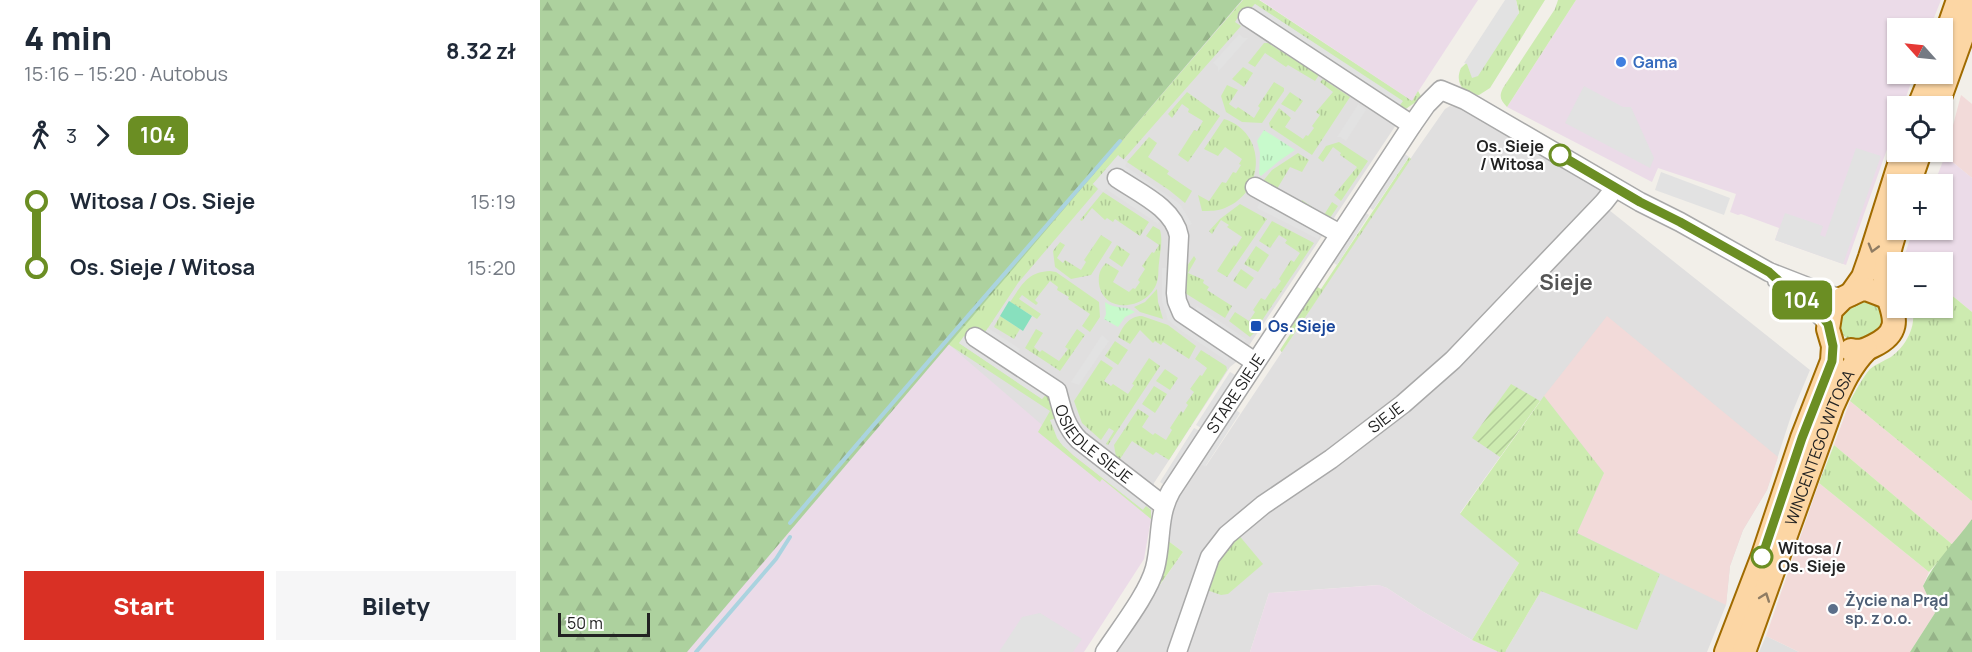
<!DOCTYPE html>
<html lang="pl">
<head>
<meta charset="utf-8">
<style>
  :root { --surface:#fff; --page:#f6f6f7; --text:#1f2937; --muted:#747a83; --accent:#d93025 }
  body { margin:0; font-family:Manrope,sans-serif; background:var(--page); color:var(--text); height:100vh; display:flex; flex-direction:column; font-size:22px; white-space:nowrap }
  * { box-sizing:border-box; margin:0 }
  p { font-size:20px; color:var(--muted) }
  .icon { flex:none; width:33px; height:33px; fill:none; stroke:currentColor; stroke-width:2; stroke-linecap:round; stroke-linejoin:round }
  .map { position:relative; flex:1; overflow:hidden }
  .details { display:flex; flex-direction:column; background:var(--surface); width:540px }
  .details>* { flex:none }
  .badge { padding:0 12px; border-radius:9px; font-size:21px; line-height:39px }
  .needle { width:39px; rotate:297deg }
  .fabs { position:absolute; left:1347px; top:18px; display:grid; gap:12px }
  .fabs a { display:grid; place-items:center; width:66px; height:66px; border-radius:0px; background:var(--surface); box-shadow:0 2px 4px #0004; font-size:30px }
  .scale { position:absolute; left:18px; bottom:15px; width:92px; box-sizing:border-box; padding-left:6px; border:3px solid #222; border-top:0; font-size:16px; line-height:21px; white-space:nowrap; color:#222; -webkit-text-stroke:4px #fff; paint-order:stroke }
  .map>.badge { position:absolute; translate:-50% -50%; box-shadow:0 0 0 3px #fff }
  .legs { display:flex; align-items:center; gap:9px; height:66px; padding:0 24px; font-size:20px }
  .legs p { margin-inline-start:auto }
  .summary { display:flex; align-items:center; justify-content:space-between; height:102px; padding:0 24px }
  h1 { font-size:33px; font-weight:800; line-height:45px }
  .primary-button { display:flex; gap:12px; margin-top:auto; padding:12px 24px }
  .primary-button a { flex:1; height:69px; border-radius:0px; background:var(--accent); color:#fff; font-size:24px; font-weight:800; line-height:69px; text-align:center }
  .primary-button a+a { background:var(--page); color:var(--text) }
  ul { padding:0 24px; list-style:none }
  li { display:flex; align-items:center; gap:21px; height:66px; font-size:22px }
  li i { display:grid; place-items:center; width:9px; height:100%; margin:0 8px; background:currentColor }
  li i::after { content:''; width:15px; height:15px; margin:-8px; border:4px solid; border-radius:50%; background:var(--surface) }
  li p { margin-inline-start:auto }
  li:first-child i { background:linear-gradient(#0000 50%,currentColor 0) }
  li:last-child i { background:linear-gradient(currentColor 50%,#0000 0) }
  main { display:flex; flex:1; min-height:0 }
  .map>svg:first-child { display:block }
  .residential { fill:#e0dfdf }
  .commercial { fill:#f2dad9 }
  .industrial { fill:#ebdbe8 }
  .grass { fill:url(#grass-tufts) }
  .forest { fill:url(#forest-firs) }
  .park { fill:url(#park-tufts) }
  .garden { fill:url(#garden-furrows) }
  .pitch { fill:#88e0be }
  .parking { fill:#e2e2e2 }
  .lines { fill:none; stroke-linecap:round; stroke-linejoin:round }
  .stream { stroke:#aad3df; stroke-width:4 }
  .minor-casing { stroke:#a9a9a9; stroke-width:21 }
  .major-casing { stroke:#a06b00; stroke-width:26 }
  .minor { stroke:#fff; stroke-width:18 }
  .major { stroke:#fcd6a4; stroke-width:22 }
  .oneway { stroke:#8f7c63 }
  .line-1-casing { stroke:#fff; stroke-width:14 }
  .line-1 { stroke:#6b8e23; stroke-width:9 }
  .shop-dot { fill:#3f7fe0; stroke:#fff; stroke-width:2 }
  .stop-1-dot { fill:#fff; stroke:#6b8e23; stroke-width:3 }
  .transit-dot { fill:#1a4fb4; stroke:#fff; stroke-width:2 }
  .service-dot { fill:#5c6f8a; stroke:#fff; stroke-width:2 }
  .labels { text-anchor:middle; stroke-width:4.5; stroke-linejoin:round; paint-order:stroke }
  .shop-label { font-size:16px; font-weight:bold; fill:#366cbe; stroke:#fff; text-anchor:start }
  .stop-label { font-size:16px; font-weight:bold; fill:#222; stroke:#fff; text-anchor:end }
  .transit-label { font-size:16px; font-weight:bold; fill:#164399; stroke:#fff; text-anchor:start }
  .street-label { font-size:16px; fill:#222; stroke:#fff }
  .service-label { font-size:16px; font-weight:bold; fill:#4e5e75; stroke:#fff; text-anchor:start }
  .district-label { font-size:22px; font-weight:bold; fill:#555; stroke:#fff }
</style>
</head>
<body>
<main>
<section class="details">
<div class="summary"><div><h1>4 min</h1><p>15:16 – 15:20 · Autobus</p></div><b>8.32 zł</b></div>
<div class="legs"><svg class="icon" aria-label="walk" viewBox="0 0 24 24"><circle cx="13" cy="4" r="2"/><path d="M13 8l-2 6 4 7M11 14l-3 7M7 12l3-4h3l4 4"/></svg>3<svg class="icon" aria-label="forward" viewBox="0 0 24 24"><path d="M9 5l7 7-7 7"/></svg><b class="badge" style="background:#6b8e23;color:#fff">104</b></div>
<ul>
<li><i style="color:#6b8e23"></i><b>Witosa / Os. Sieje</b><p>15:19</p></li>
<li><i style="color:#6b8e23"></i><b>Os. Sieje / Witosa</b><p>15:20</p></li>
</ul>
<div class="primary-button"><a>Start</a><a>Bilety</a></div>
</section>
<div class="map">
<svg width="1432" height="652" viewBox="0 0 1432 652">
  <defs>
    <pattern id="grass-tufts" width="24" height="20" patternUnits="userSpaceOnUse" patternTransform="scale(1.5)"><rect width="24" height="20" fill="#cdebb0"/><path d="M3 7l-1-3M5 7V3M7 7l1-3M15 17l-1-3M17 17v-4M19 17l1-3" fill="none" stroke="#b0c997"/></pattern>
    <pattern id="forest-firs" width="22" height="20" patternUnits="userSpaceOnUse" patternTransform="scale(1.5)"><rect width="22" height="20" fill="#add19e"/><path d="M5 1l3.5 6h-7zM16 11l3.5 6h-7z" fill="#95b388"/></pattern>
    <pattern id="park-tufts" width="24" height="20" patternUnits="userSpaceOnUse" patternTransform="scale(1.5)"><rect width="24" height="20" fill="#c8facc"/><path d="M3 7l-1-3M5 7V3M7 7l1-3M15 17l-1-3M17 17v-4M19 17l1-3" fill="none" stroke="#acd6af"/></pattern>
    <pattern id="garden-furrows" width="10" height="10" patternUnits="userSpaceOnUse" patternTransform="scale(1.5)"><rect width="10" height="10" fill="#cdebb0"/><path d="M-1 1l2-2M0 10L10 0M9 11l2-2" fill="none" stroke="#b0c997"/></pattern>
  </defs>
  <rect width="100%" height="100%" fill="#f2efe9"/>
  <g class="residential">
    <polygon points="702,0 719,0 872,101 700,359 690,367 614,483 611,519 560,482 408,344"/>
    <polygon points="910,106 927,109 1066,191 1059,202 1270,370 1252,413 1227,490 1203,530 1190,566 1186,605 1167,652 965,652 1001,591 1000,401 920,513 979,563 932,640 882,611 847,588 838,585 729,593 710,652 573,652 643,552 627,540 634,501 660,463 666,466 875,152 905,109"/>
    <polygon points="1226,636 1259,652 1219,652"/>
  </g>
  <g class="commercial">
    <polygon points="1421,95 1432,104 1432,178 1405,156"/>
    <polygon points="1067,316 1238,457 1227,490 1203,530 1190,566 1186,605 1037,533 1064,473 1004,396"/>
    <polygon points="1310,401 1432,501 1432,519 1413,545 1294,445"/>
    <polygon points="1279,483 1389,572 1383,586 1395,613 1370,652 1259,652 1226,636"/>
  </g>
  <g class="industrial">
    <polygon points="720,0 938,0 872,101"/>
    <polygon points="1036,0 1401,0 1390,28 1358,28 1358,74 1374,74 1363,106 1358,106 1357,121 1306,265 1235,240 1239,228 1201,214 1198,215 1190,212 1196,194 1118,168 1112,182 967,107"/>
    <polygon points="1405,156 1432,178 1432,312 1403,288 1402,262 1371,262 1364,257 1373,230 1402,230 1402,184 1394,184"/>
    <polygon points="408,344 611,519 604,559 544,652 146,652"/>
    <polygon points="839,585 847,588 882,611 932,640 959,652 710,652 729,593"/>
  </g>
  <g class="grass">
    <polygon points="703,0 719,0 872,101 878,91 882,98 861,112 859,106 862,102 715,4 701,19 698,17 695,22 701,26 583,160 578,156 553,184 558,189 478,283 444,334 419,343 502,399 507,393 513,399 520,442 533,455 602,509 606,506 611,510 611,519 562,479 560,482 498,432 510,411 408,344"/>
    <path d="M 976,0 L 1005,0 L 950,88 L 939,95 C 924,95 914,83 921,68 L 979,13 Z"/>
    <path d="M 1018,0 L 1036,0 L 967,107 C 960,100 959,96 963,88 L 1015,9 Z"/>
    <polygon points="728,43 779,75 775,81 748,65 746,67 725,53 715,67 708,63 724,43"/>
    <polygon points="703,67 713,73 704,87 692,79"/>
    <polygon points="783,79 810,97 772,155 730,127 729,123 739,108 751,118 745,127 763,139 766,135 768,136 774,128 772,126 780,115 776,112 793,92 780,82"/>
    <polygon points="734,82 744,88 744,91 722,123 702,122 686,112 681,96 687,85 698,90 689,104 696,109 698,107 714,118 720,108 718,106"/>
    <polygon points="647,92 680,116 648,162 638,155 654,130 657,131 663,121 648,112 649,109 642,104 632,118 628,114"/>
    <polygon points="750,92 763,101 755,112 741,104"/>
    <path d="M 684,119 C 727,132 726,192 685,208 C 678,211 670,211 662,211 L 658,195 L 669,201 L 682,182 L 686,183 L 693,172 L 696,173 L 701,165 L 699,164 L 702,159 L 685,147 L 678,156 L 664,149 Z"/>
    <polygon points="609,137 617,143 608,157 629,171 627,174 652,191 645,203 629,190 587,162"/>
    <polygon points="799,142 828,161 801,201 794,195 817,167 800,155 801,153 793,147 783,162 778,158 786,146"/>
    <polygon points="758,153 769,160 762,172 750,167 737,189 747,196 749,194 761,202 762,200 784,215 792,202 798,206 788,221 719,186 732,170"/>
    <polygon points="869,157 871,159 742,352 740,350 751,333 744,328 774,285 781,289"/>
    <polygon points="563,192 609,222 600,236 575,219 573,222 567,218 565,220 552,208 542,221 540,220"/>
    <polygon points="700,204 727,219 687,277 677,271 694,245 696,247 702,237 687,227 689,225 681,220 672,234 669,231 680,219"/>
    <polygon points="732,221 774,243 719,325 716,323 711,330 714,333 710,337 689,321 695,312 709,321 715,312 713,310 721,298 725,300 733,288 735,289 741,281 739,279 751,260 754,262 760,253 745,243 747,240 739,235 730,248 719,241"/>
    <path d="M 613,226 L 620,230 C 623,240 620,252 619,263 C 618,269 619,276 617,282 C 609,309 564,316 559,284 C 558,275 560,269 566,263 L 579,271 L 573,282 L 589,292 L 593,288 L 595,289 L 600,282 L 598,280 L 605,269 L 602,266 L 612,252 L 614,253 L 619,245 L 606,236 Z"/>
    <polygon points="561,235 572,242 551,275 531,279 515,267 513,251 520,242 525,245 517,258 523,263 525,260 541,270 546,262 544,260"/>
    <polygon points="577,245 590,254 582,267 569,258"/>
    <polygon points="716,246 729,255 718,272 704,264"/>
    <polygon points="654,256 656,259 648,273 664,280 663,283 669,287 667,290 692,306 685,318 645,293 647,266"/>
    <polygon points="701,269 714,278 706,289 693,281"/>
    <path d="M 510,271 L 516,272 L 559,302 L 560,317 L 550,332 L 542,326 L 550,314 L 528,299 L 529,297 L 517,290 L 518,287 L 510,281 L 495,300 L 498,303 L 496,305 L 482,295 L 479,299 L 501,314 L 497,319 L 470,302 C 482,285 487,272 510,271 Z"/>
    <path d="M 1403,288 L 1432,312 L 1432,501 L 1310,401 C 1316,391 1322,378 1330,369 C 1336,364 1344,361 1351,357 C 1366,346 1377,326 1372,308 L 1402,308 Z"/>
    <polygon points="617,289 618,302 623,319 600,312 594,307 605,302"/>
    <path d="M 1324,298 L 1339,304 L 1342,321 C 1336,337 1323,332 1316,344 C 1304,338 1298,332 1300,319 C 1305,307 1316,307 1324,298 Z"/>
    <polygon points="460,316 480,329 474,339 454,327"/>
    <path d="M 602,316 L 628,325 L 656,346 L 649,359 L 623,342 L 621,345 L 615,341 L 613,343 L 600,330 L 590,344 L 578,337 C 583,326 589,316 602,316 Z"/>
    <polygon points="496,329 503,333 494,347 500,352 502,350 519,361 528,349 525,347 537,329 545,335 520,371 485,348"/>
    <polygon points="575,341 588,350 578,365 565,356"/>
    <polygon points="661,350 686,366 687,370 629,460 616,452 613,455 592,441 580,459 576,457 574,445 598,409 609,416 602,427 613,435 615,433 626,440 632,430 630,428 641,411 643,413 648,405 646,403 654,392 650,389 660,375 662,376 667,368 655,359"/>
    <polygon points="609,358 620,366 568,445 566,444 574,431 569,428 561,440 542,423 534,401 561,360 573,368 564,381 571,386 573,384 588,394 594,385 592,384"/>
    <polygon points="625,369 638,378 630,390 616,381"/>
    <polygon points="614,386 627,394 615,413 602,404"/>
    <polygon points="1004,396 1064,473 1037,533 1120,574 1097,630 1001,591 965,652 959,652 932,640 979,563 920,514"/>
    <polygon points="1294,445 1413,545 1389,572 1279,483"/>
    <polygon points="697,533 723,564 688,594 681,595 664,589 674,560"/>
    <polygon points="627,540 643,552 607,603"/>
  </g>
  <g class="forest">
    <polygon points="0,0 702,0 147,652 0,652"/>
    <path d="M 1432,519 L 1432,652 L 1370,652 L 1395,613 L 1383,586 C 1394,562 1416,541 1432,519 Z"/>
  </g>
  <g class="park">
    <polygon points="724,130 755,150 739,161 721,176 719,174 720,153 717,141"/>
    <path d="M 565,302 C 575,310 586,305 595,312 L 585,317 L 578,327 L 564,319 L 566,314 Z"/>
  </g>
  <polygon class="garden" points="971,384 1000,401 960,457 932,438"/>
  <polygon class="pitch" points="469,301 492,316 483,331 460,316"/>
  <g class="parking">
    <polygon points="965,0 976,0 979,13 938,76 932,78 927,64 924,63"/>
    <polygon points="715,4 863,101 859,106 709,11"/>
    <polygon points="699,34 704,38 708,38 678,72 678,67 673,63"/>
    <polygon points="1044,86 1083,107 1091,107 1114,158 1110,168 1025,123"/>
    <polygon points="819,103 819,105 826,110 806,141 800,137 797,137"/>
    <polygon points="1316,148 1341,156 1303,264 1235,240 1245,213 1283,226 1280,235 1285,237"/>
    <polygon points="861,151 869,157 833,210 827,206"/>
    <polygon points="578,155 587,162 585,166 640,204 652,224 645,227 621,219 618,224 566,189 563,192 553,184"/>
    <polygon points="1121,172 1190,198 1184,215 1115,190"/>
    <polygon points="719,199 781,232 778,239 717,208 720,202"/>
    <polygon points="823,211 829,215 797,265 791,261"/>
    <polygon points="622,268 630,268 630,288 690,356 687,361 640,330 628,320 622,301"/>
    <polygon points="657,306 706,339 703,344 654,311"/>
    <polygon points="448,328 480,349 476,355 444,334"/>
    <polygon points="562,335 569,341 539,385 531,382"/>
    <polygon points="424,336 510,393 507,393 502,399 419,343"/>
    <polygon points="690,372 697,376 663,429 656,425"/>
    <polygon points="693,408 700,413 665,467 658,462"/>
    <polygon points="517,418 607,504 603,510 523,446 517,438 510,420"/>
    <polygon points="654,428 662,432 626,486 620,482"/>
    <polygon points="500,613 542,639 533,652 459,652 482,617"/>
  </g>
  <g class="lines">
    <g class="stream">
      <path d="M 250,523 C 359,394 470,268 580,141"/>
      <polyline points="156,652 236,559 250,537"/>
    </g>
    <defs>
      <g id="minor">
        <polyline points="708,17 872,125"/>
        <path d="M 577,178 C 599,193 634,208 639,236 L 636,293 L 637,301 L 642,313 L 715,362"/>
        <polyline points="715,187 800,234"/>
        <path d="M 1237,280 C 1254,295 1274,306 1288,324"/>
        <path id="s1" d="M 435,337 L 517,391 C 522,410 525,426 539,440 L 623,505"/>
        <path id="s2" d="M 565,652 C 580,629 608,594 615,568 C 622,541 617,516 631,491 L 872,125 L 886,105 L 901,90 L 925,100 L 1100,202 L 1140,222 L 1229,272 L 1288,295 L 1303,298"/>
        <path id="s3" d="M 637,652 L 670,557 L 687,535 L 723,505 L 791,459 L 863,404 L 913,360 L 1064,202 L 1075,188"/>
      </g>
      <g id="major">
        <polyline points="1402,46 1418,0"/>
        <polyline points="1379,106 1392,74"/>
        <polyline points="1397,106 1432,9"/>
        <polyline points="1369,184 1380,152"/>
        <polyline points="1311,294 1323,277 1330,257 1363,152"/>
        <path d="M 1311,350 C 1321,352 1325,350 1333,346 C 1373,327 1343,304 1345,277 C 1346,258 1353,240 1358,222"/>
        <polyline points="1186,652 1222,558 1262,438 1292,361 1293,346 1288,329 1291,310 1303,298 1320,290 1326,289 1347,297"/>
        <path id="s4" d="M 1204,652 L 1292,407 C 1301,387 1310,366 1326,350"/>
      </g>
    </defs>
    <use href="#minor" class="minor-casing"/>
    <use href="#major" class="major-casing"/>
    <use href="#minor" class="minor"/>
    <use href="#major" class="major"/>
  </g>
  <defs><path id="oneway-chevron" d="M-2-3.5L2.5 0L-2 3.5" fill="none" stroke-width="1.6" stroke-linecap="round" stroke-linejoin="round" transform="scale(1.5)"/></defs>
  <g class="oneway">
    <use href="#oneway-chevron" transform="translate(1333 248) rotate(106)"/>
    <use href="#oneway-chevron" transform="translate(1225 597) rotate(-70)"/>
  </g>
  <g class="lines">
    <defs>
      <polyline id="line-1" points="1020,155 1100,202 1140,222 1229,272 1252,293 1279,313 1288,324 1293,346 1292,361 1262,438 1222,557"/>
    </defs>
    <use href="#line-1" class="line-1-casing"/>
    <use href="#line-1" class="line-1"/>
  </g>
  <circle class="shop-dot" cx="1081" cy="62" r="6"/>
  <g class="stop-1-dot">
    <circle cx="1020" cy="155" r="10"/>
    <circle cx="1222" cy="557" r="10"/>
  </g>
  <rect class="transit-dot" x="710" y="320" width="12" height="12" rx="3"/>
  <circle class="service-dot" cx="1293" cy="609" r="6"/>
  <g class="labels">
    <g class="shop-label">
      <text x="1093" y="68">Gama</text>
    </g>
    <g class="stop-label">
      <text x="1004" y="152">Os. Sieje<tspan x="1004" dy="18">/ Witosa</tspan></text>
      <text x="1238" y="554" text-anchor="start">Witosa /<tspan x="1238" dy="18">Os. Sieje</tspan></text>
    </g>
    <g class="transit-label">
      <text x="728" y="332">Os. Sieje</text>
    </g>
    <g class="street-label">
      <text dy="6" stroke="none"><textPath href="#s2" startOffset="294">STARE SIEJE</textPath></text>
      <text dy="6" stroke="none"><textPath href="#s3" startOffset="326">SIEJE</textPath></text>
      <text dy="6" stroke="none"><textPath href="#s1" startOffset="165">OSIEDLE SIEJE</textPath></text>
      <text dy="6" stroke="none"><textPath href="#s4" startOffset="218">WINCENTEGO WITOSA</textPath></text>
    </g>
    <g class="service-label">
      <text x="1305" y="606">Życie na Prąd<tspan x="1305" dy="18">sp. z o.o.</tspan></text>
    </g>
    <g class="district-label">
      <text x="1026" y="290">Sieje</text>
    </g>
  </g>
</svg>
<div class="fabs">
<a><svg class="needle" viewBox="-14 -14 28 28"><path d="M0-13l5 13h-10z" fill="#e53935"/><path d="M0 13l5-13h-10z" fill="#747a83"/></svg></a>
<a><svg class="icon" aria-label="locate" viewBox="0 0 24 24"><circle cx="12" cy="12" r="6"/><path d="M12 2v4M12 18v4M2 12h4M18 12h4"/></svg></a>
<a>+</a>
<a>−</a>
</div>
<div class="scale">50 m</div>
<b class="badge" style="left:1262px;top:300px;background:#6b8e23;color:#fff">104</b>
</div>
</main>
</body>
</html>
